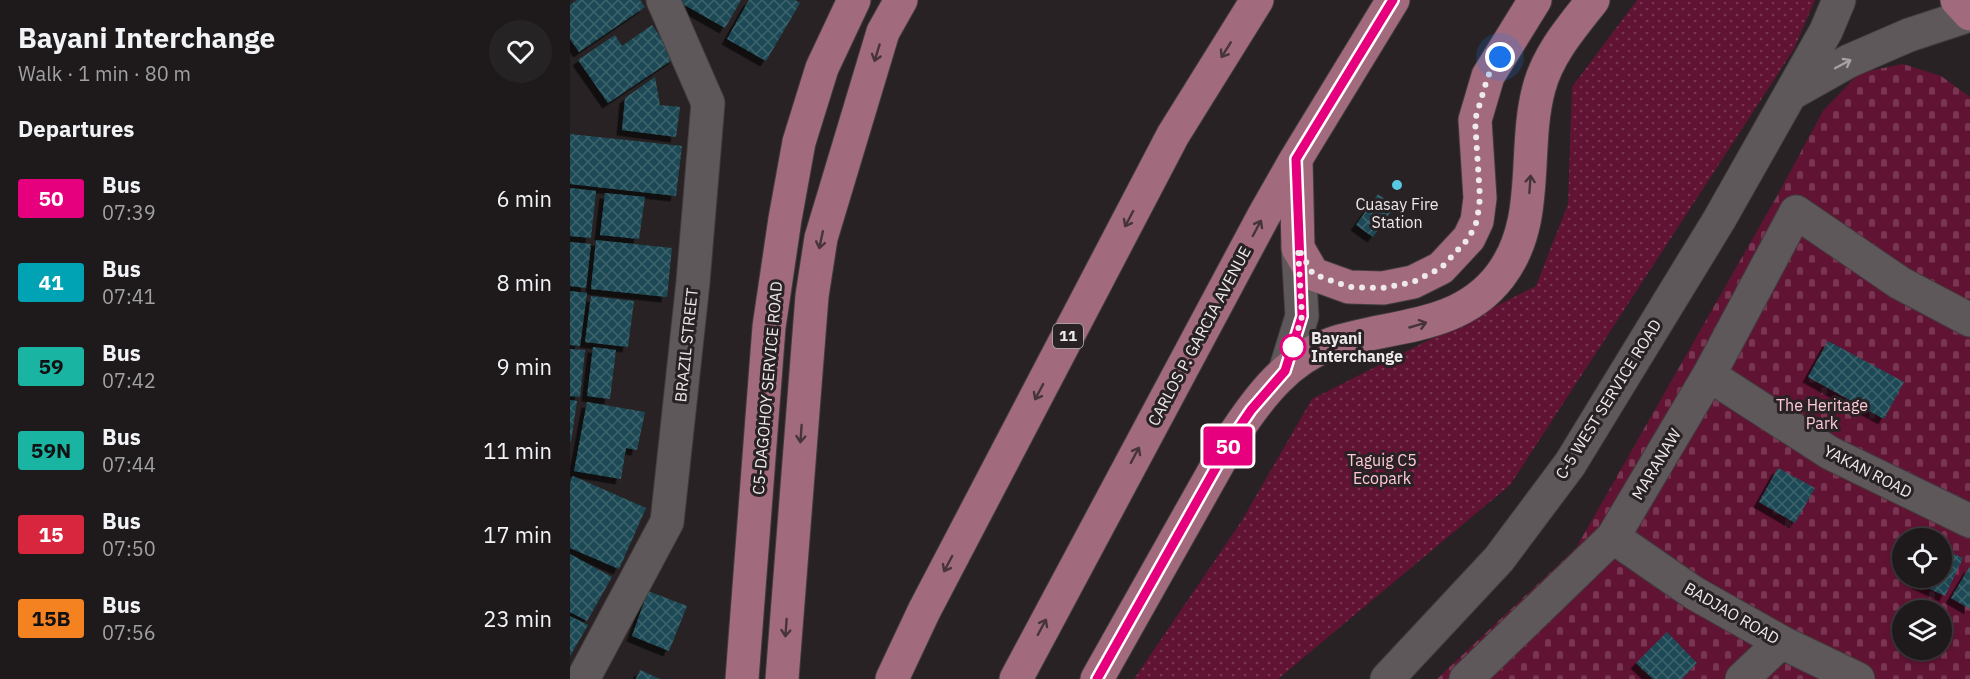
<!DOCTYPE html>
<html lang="en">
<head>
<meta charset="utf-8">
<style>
  :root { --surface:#1e1a1b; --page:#262324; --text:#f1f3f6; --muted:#a1a1a3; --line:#3c383a }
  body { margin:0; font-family:"IBM Plex Sans",sans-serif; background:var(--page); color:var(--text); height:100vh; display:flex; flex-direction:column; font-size:22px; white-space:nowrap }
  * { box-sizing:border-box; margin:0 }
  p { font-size:20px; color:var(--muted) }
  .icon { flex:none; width:33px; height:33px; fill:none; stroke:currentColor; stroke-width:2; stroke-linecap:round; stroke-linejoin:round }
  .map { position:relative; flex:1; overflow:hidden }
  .drawer { display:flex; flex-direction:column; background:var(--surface); width:570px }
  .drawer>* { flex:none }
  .badge { padding:0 12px; border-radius:4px; font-size:21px; line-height:39px }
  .controls { position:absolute; left:1322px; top:528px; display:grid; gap:12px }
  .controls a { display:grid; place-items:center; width:60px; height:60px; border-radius:50%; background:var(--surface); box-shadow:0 3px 9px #0003,0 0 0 2px var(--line); font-size:30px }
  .you { position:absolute; width:30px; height:30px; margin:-15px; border:4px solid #fff; border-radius:50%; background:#1a73e8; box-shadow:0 0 0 9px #1a73e833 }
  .map>.badge { position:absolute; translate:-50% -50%; box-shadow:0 0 0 3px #fff }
  h2 { padding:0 18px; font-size:22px; line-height:54px }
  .round { display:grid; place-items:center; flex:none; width:63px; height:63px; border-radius:32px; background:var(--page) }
  .head { display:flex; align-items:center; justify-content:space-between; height:102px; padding:0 18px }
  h1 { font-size:28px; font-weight:700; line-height:45px }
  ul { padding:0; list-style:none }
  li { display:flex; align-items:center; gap:18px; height:84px; padding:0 18px }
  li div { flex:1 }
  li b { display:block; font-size:22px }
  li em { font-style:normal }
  li .badge { min-width:66px; font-weight:700; text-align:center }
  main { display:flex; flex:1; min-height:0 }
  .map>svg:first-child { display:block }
  .cemetery { fill:url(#cemetery-stones); fill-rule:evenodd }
  .park { fill:url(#park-dots) }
  .building { fill:url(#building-cross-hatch); filter:url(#shadow) }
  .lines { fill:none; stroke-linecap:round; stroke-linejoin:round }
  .minor-casing { stroke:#423d3e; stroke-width:35 }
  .major-casing { stroke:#423d3e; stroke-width:35 }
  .minor { stroke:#5f585a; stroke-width:33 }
  .major { stroke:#a26b7d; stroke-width:33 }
  .oneway { stroke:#46343a }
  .oneway2 { stroke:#a6a1a2 }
  .line-casing { stroke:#fff; stroke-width:14 }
  .line { stroke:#e6007e; stroke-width:9 }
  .walk { stroke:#eeeaeb; stroke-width:6; stroke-dasharray:0 10.8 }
  .poi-dot { fill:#57c9e2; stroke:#282224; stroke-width:2 }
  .stop-dot { fill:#fff; stroke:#e6007e; stroke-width:3 }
  .labels { text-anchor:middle; stroke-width:6; stroke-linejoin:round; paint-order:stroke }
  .shield { fill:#282224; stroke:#b3aeaf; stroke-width:1.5 }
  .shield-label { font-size:15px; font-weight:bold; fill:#eeeaeb }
  .poi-label { font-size:16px; fill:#eeeaeb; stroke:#282224 }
  .street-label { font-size:16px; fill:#eeeaeb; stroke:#282224 }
  .stop-label { font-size:16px; font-weight:bold; fill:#eeeaeb; stroke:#282224; text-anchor:start }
  .park-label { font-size:16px; fill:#fec8d7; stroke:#282224 }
</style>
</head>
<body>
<main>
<section class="drawer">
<div class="head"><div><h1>Bayani Interchange</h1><p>Walk · 1 min · 80 m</p></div><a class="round"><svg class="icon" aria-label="heart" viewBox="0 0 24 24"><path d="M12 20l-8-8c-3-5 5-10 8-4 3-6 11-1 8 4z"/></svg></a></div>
<h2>Departures</h2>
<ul>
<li><span class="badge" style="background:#e6007e;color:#fff">50</span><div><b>Bus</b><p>07:39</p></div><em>6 min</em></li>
<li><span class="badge" style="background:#00a3b4;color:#fff">41</span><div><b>Bus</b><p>07:41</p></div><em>8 min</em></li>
<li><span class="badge" style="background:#1ab4a2;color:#111">59</span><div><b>Bus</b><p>07:42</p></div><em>9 min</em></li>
<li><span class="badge" style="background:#1ab4a2;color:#111">59N</span><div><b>Bus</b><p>07:44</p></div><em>11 min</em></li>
<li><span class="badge" style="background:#d7263d;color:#fff">15</span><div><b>Bus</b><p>07:50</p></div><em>17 min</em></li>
<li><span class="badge" style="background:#f58220;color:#111">15B</span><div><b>Bus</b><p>07:56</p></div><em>23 min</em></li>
</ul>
</section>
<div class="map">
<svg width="1400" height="679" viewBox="0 0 1400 679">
  <defs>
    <pattern id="cemetery-stones" width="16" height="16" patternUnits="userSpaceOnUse" patternTransform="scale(1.5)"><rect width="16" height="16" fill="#611334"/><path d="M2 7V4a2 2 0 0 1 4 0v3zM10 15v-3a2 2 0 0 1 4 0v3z" fill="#783652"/></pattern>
    <pattern id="park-dots" width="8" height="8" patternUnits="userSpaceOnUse" patternTransform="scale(1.5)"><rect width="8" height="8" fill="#611334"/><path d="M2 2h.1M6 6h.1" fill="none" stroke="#783652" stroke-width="1.8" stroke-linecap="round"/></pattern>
    <pattern id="building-cross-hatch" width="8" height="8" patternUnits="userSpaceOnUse" patternTransform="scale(1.5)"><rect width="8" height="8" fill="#1d4a54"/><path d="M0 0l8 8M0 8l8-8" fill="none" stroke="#3e646d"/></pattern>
    <filter id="shadow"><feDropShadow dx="-5.5" dy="5.5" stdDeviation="0" flood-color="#0009"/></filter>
  </defs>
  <rect width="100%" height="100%" fill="#282224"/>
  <path class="cemetery" d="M 1333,64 L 1371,76 L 1400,97 L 1400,679 L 867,679 L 1006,548 L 1207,196 L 1253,111 L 1289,73 ZM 1332,538 L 1371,538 L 1371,578 L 1332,578 ZM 1332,610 L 1371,610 L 1371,650 L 1332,650 Z"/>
  <polygon class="park" points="1067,0 1245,0 1224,49 940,485 708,679 564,679 671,522 742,399 966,286 998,204 1002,87"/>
  <g class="building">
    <polygon points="7,0 70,0 75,7 9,52 0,39 0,5"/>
    <polygon points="112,0 171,0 155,28 111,3"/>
    <polygon points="179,0 225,0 230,3 196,61 157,39"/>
    <polygon points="82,25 105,58 38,103 8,60 45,35 52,46"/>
    <polygon points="85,77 90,105 110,107 106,137 52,130 55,98"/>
    <polygon points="0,134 112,146 106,196 0,184"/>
    <polygon points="0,188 26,191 21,238 0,236"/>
    <polygon points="35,193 75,197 69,239 30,235"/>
    <polygon points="808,194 825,206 803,237 786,225"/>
    <polygon points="26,240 102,248 97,297 21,289"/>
    <polygon points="0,242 21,244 16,288 0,286"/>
    <polygon points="0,291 17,293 10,346 0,345"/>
    <polygon points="21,296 64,301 58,347 15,342"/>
    <polygon points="1258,341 1334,382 1314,419 1238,377"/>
    <polygon points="23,347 46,350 40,399 17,396"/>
    <polygon points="0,349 15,350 10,397 0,396"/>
    <polygon points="0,400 7,401 1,442 0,442"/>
    <polygon points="17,402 75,412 67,450 56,448 51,479 4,471"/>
    <polygon points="1208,468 1245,488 1225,523 1189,502"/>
    <polygon points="3,476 76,508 49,569 0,548 0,483"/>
    <polygon points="1371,548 1393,558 1375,596 1347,583 1350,578 1371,578"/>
    <polygon points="0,554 42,577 17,621 0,612"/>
    <polygon points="1400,566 1400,609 1381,598"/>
    <polygon points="78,591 117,606 99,651 62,636"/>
    <polygon points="0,616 18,625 0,656"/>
    <polygon points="1097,632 1127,663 1112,679 1083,679 1066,663"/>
    <polygon points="70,670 90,679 66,679"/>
  </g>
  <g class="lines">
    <defs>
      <g id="minor">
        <polyline points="1222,93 1279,61 1339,35 1400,15"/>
        <polyline points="715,371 732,316 728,248"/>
        <polyline points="1139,375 1260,453 1400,521"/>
        <polyline points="1043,537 1124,593 1211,642 1288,679"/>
        <polyline points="13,679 97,522 123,282 138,103 93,0"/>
        <polyline points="817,679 929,559 1000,464 1149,220 1256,31 1269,0"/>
        <polyline points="896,679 1043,537 1139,375 1226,212 1330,283 1400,320"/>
        <polyline points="1172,679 1211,642"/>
      </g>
      <g id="major">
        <polyline points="1387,0 1400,14"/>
        <polyline points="726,160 728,248 743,274 779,287 813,288 843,282 871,268 899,238 907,221 910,198 905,120 918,76 965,0"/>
        <polyline points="172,679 199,327 215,219 229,142 252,68 284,0"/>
        <polyline points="212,679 242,296 251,238 313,32 331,0"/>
        <polyline points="322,679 354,611 603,135 687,0"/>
        <polyline points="446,679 693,217 726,159 823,0"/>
        <path d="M 527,679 L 666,432 C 690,396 718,359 761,344 C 818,324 888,331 930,276 C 972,221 952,151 969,88 C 978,54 1002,27 1023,0"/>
      </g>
    </defs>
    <use href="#minor" class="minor-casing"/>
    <use href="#major" class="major-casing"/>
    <use href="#minor" class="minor"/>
    <use href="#major" class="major"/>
  </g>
  <defs><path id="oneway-shaft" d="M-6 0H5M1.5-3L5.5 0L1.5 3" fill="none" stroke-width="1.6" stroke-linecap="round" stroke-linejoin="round" transform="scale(1.5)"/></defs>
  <g class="oneway">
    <use href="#oneway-shaft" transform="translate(656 50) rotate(122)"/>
    <use href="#oneway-shaft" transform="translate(307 53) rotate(107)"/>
    <use href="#oneway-shaft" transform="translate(960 184) rotate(-86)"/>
    <use href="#oneway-shaft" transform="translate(559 219) rotate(118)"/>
    <use href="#oneway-shaft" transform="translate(687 228) rotate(-62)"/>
    <use href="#oneway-shaft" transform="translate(251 240) rotate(102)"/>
    <use href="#oneway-shaft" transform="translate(848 325) rotate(-16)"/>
    <use href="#oneway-shaft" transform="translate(469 392) rotate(118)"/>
    <use href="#oneway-shaft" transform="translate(231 434) rotate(94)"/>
    <use href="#oneway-shaft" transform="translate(565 455) rotate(-62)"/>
    <use href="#oneway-shaft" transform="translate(378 564) rotate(118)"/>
    <use href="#oneway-shaft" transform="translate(472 627) rotate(-62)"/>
    <use href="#oneway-shaft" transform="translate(216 628) rotate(94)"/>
  </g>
  <use class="oneway2" href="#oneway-shaft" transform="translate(1273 64) rotate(-28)"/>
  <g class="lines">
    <defs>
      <polyline id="line" points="527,679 666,432 681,410 715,371 732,316 726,159 823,0"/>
    </defs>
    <use href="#line" class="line-casing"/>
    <use href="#line" class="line"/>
    <polyline class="walk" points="723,347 721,353 732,316 728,248 743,274 779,287 813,288 843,282 871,268 899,238 907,221 910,198 905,120 918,76 930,57"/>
  </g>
  <circle class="poi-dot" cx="827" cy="185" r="6"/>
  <circle class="stop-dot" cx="723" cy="347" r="12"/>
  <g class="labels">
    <rect class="shield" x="483" y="324" width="30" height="24" rx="4.5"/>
    <g class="shield-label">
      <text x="498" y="341">11</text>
    </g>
    <g class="poi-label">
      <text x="827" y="210">Cuasay Fire<tspan x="827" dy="18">Station</tspan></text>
    </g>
    <g class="street-label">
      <text transform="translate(629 336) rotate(-62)" y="6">CARLOS P. GARCIA AVENUE</text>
      <text transform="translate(116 345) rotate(-84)" y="6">BRAZIL STREET</text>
      <text transform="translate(197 388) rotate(-85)" y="6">C5-DAGOHOY SERVICE ROAD</text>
      <text transform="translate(1038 399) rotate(-58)" y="6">C-5 WEST SERVICE ROAD</text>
      <text transform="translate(1086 464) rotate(-59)" y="6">MARANAW</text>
      <text transform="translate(1298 471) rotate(27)" y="6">YAKAN ROAD</text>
      <text transform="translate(1162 613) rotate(30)" y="6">BADJAO ROAD</text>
    </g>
    <g class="stop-label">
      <text x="741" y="344">Bayani<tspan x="741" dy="18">Interchange</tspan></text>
    </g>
    <g class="park-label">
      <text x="1252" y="411">The Heritage<tspan x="1252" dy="18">Park</tspan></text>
      <text x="812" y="466">Taguig C5<tspan x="812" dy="18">Ecopark</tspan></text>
    </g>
  </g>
</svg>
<div class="controls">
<a><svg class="icon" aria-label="locate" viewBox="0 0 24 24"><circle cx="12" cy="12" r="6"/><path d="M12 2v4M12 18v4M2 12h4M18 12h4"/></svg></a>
<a><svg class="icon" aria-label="layers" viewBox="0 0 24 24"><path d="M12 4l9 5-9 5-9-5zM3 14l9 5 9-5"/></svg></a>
</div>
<div class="you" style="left:930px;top:57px"></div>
<b class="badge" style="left:658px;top:446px;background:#e6007e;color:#fff">50</b>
</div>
</main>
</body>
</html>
